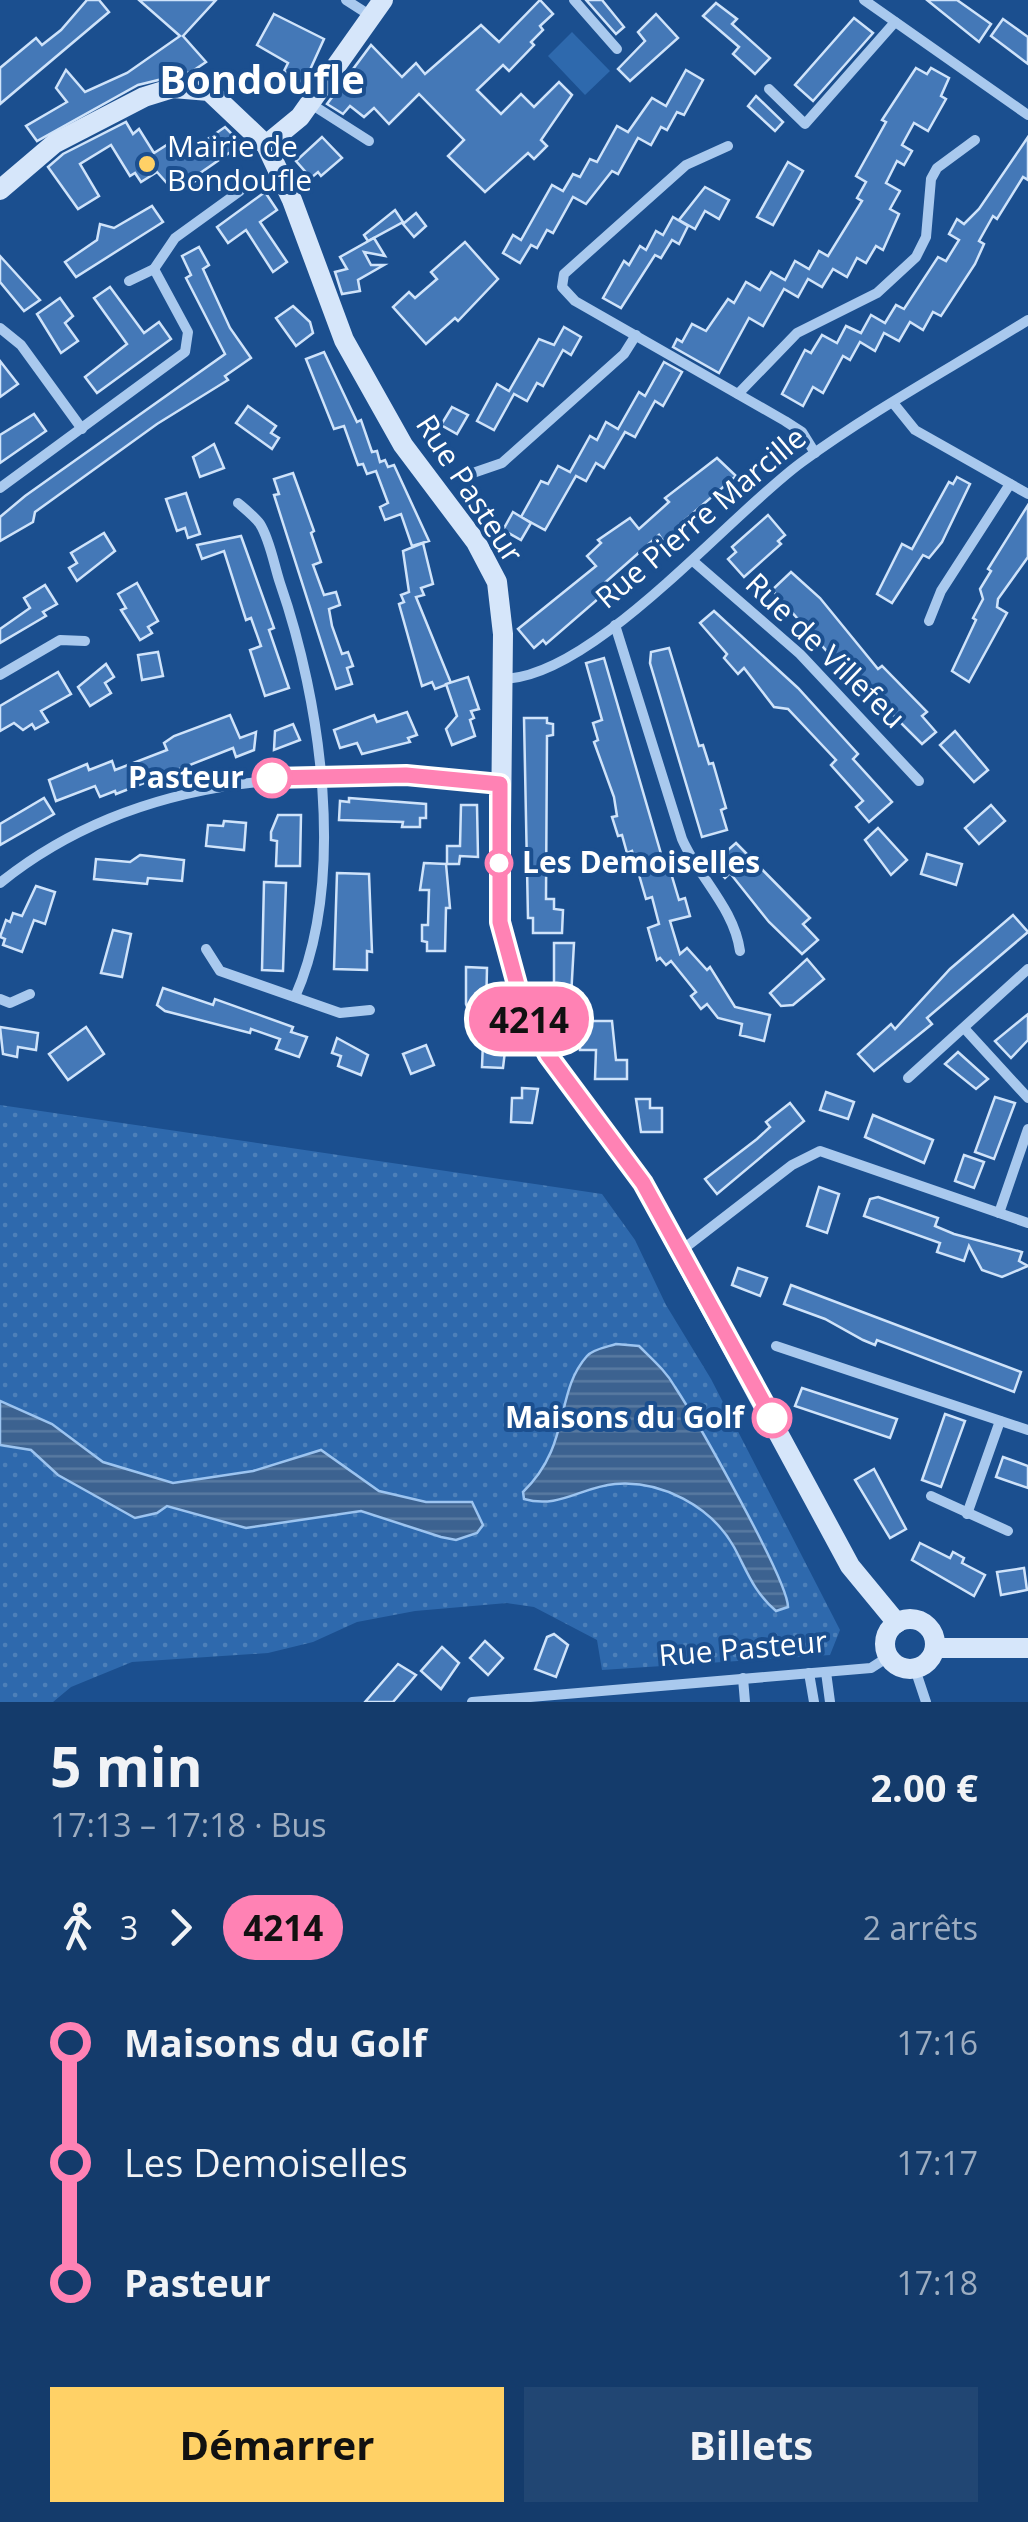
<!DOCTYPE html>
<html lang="fr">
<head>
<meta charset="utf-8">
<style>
  :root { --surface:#143b6b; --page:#214673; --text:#f1f3f6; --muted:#9dadc1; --accent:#ffd166 }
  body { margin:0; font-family:"Open Sans",sans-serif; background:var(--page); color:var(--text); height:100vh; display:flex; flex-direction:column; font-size:38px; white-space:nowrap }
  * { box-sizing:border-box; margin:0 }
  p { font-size:32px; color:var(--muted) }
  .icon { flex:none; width:55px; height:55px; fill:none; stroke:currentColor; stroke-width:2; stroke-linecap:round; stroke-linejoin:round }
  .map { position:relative; height:1702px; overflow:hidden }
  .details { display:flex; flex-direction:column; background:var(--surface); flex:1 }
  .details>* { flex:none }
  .badge { padding:0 20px; border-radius:32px; font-size:35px; line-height:65px }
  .map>.badge { position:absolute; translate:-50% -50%; box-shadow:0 0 0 5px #fff }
  .legs { display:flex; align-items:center; gap:15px; height:110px; padding:0 50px; font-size:32px }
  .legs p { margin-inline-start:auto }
  .summary { display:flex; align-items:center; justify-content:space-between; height:170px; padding:0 50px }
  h1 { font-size:55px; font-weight:700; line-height:75px }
  .primary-button { display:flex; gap:20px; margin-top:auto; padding:20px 50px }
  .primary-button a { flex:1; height:115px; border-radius:0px; background:var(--accent); color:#111; font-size:40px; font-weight:700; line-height:115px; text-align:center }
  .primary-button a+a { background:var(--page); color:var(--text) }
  ul { padding:0 50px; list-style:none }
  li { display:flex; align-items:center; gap:35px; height:120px; font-size:38px }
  li i { display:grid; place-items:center; width:15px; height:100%; margin:0 12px; background:currentColor }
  li i::after { content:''; width:25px; height:25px; margin:-12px; border:8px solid; border-radius:50%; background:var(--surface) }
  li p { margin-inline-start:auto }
  li:first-child i { background:linear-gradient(#0000 50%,currentColor 0) }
  li:last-child i { background:linear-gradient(currentColor 50%,#0000 0) }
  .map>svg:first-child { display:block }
  .grass { fill:url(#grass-dots) }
  .garden { fill:#2e69ad }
  .water { fill:url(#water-rules); stroke:#9cc4f0; stroke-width:2.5 }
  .building { fill:#4478b7; stroke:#cfe3fa; stroke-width:2.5 }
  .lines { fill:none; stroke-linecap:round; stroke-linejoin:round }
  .street { stroke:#a9c9ee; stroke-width:10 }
  .secondary { stroke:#d6e6fa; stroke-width:20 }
  .line-1-casing { stroke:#fff; stroke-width:22 }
  .line-1 { stroke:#ff82b4; stroke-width:15 }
  .poi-dot { fill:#ffd166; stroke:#1b4f8f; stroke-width:4 }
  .stop-1-dot { fill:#fff; stroke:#ff82b4; stroke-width:5 }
  .labels { text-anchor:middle; stroke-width:8; stroke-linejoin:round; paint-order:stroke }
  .poi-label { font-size:30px; fill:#fff; stroke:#1b4f8f; text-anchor:start }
  .street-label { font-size:30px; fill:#fff; stroke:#1b4f8f }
  .stop-label { font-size:30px; font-weight:bold; fill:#fff; stroke:#1b4f8f; text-anchor:end }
  .district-label { font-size:40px; font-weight:bold; fill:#fff; stroke:#1b4f8f }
</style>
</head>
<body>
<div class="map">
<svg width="1028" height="1702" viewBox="0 0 1028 1702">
  <defs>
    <pattern id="grass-dots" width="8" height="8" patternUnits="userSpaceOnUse" patternTransform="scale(2.5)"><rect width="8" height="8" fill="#2e69ad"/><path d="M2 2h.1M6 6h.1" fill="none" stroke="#4d80b9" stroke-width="1.8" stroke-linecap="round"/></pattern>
    <pattern id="water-rules" width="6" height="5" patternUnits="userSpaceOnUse" patternTransform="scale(2.5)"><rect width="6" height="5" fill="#3c6290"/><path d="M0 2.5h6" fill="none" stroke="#597aa1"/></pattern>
  </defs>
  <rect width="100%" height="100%" fill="#1b4f8f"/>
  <polygon class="grass" points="0,1105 602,1194 635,1240 666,1305 711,1379 840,1630 830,1655 602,1670 597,1640 534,1607 507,1603 415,1611 357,1622 313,1642 268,1653 132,1662 71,1687 53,1702 0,1702"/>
  <polygon class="garden" points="572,32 610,71 585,95 548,56"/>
  <g class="water">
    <path d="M 616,1344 L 639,1346 C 652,1359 666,1371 675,1387 C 696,1419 788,1580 788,1607 L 776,1611 C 753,1591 747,1571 734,1547 C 711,1506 661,1480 615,1484 C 581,1487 559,1509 524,1499 L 523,1492 C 572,1445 554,1393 587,1356 C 593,1349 607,1347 616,1344 Z"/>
    <polygon points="0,1401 52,1424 103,1462 173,1483 253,1471 321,1450 379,1491 426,1502 472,1502 483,1525 477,1533 456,1540 441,1537 361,1511 246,1528 167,1506 157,1513 135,1518 58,1475 31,1450 0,1445"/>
  </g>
  <g class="building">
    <polygon points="87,0 99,0 109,12 0,104 0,68 36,38 42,45 61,30"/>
    <polygon points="139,0 216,0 183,36 206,62 191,72 138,85 37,141 26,126 67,102 56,88 66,70 85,92 127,73 180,36"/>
    <polygon points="540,0 553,14 540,26 543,30 531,42 534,45 509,71 503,65 477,90 501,114 521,94 534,107 559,82 572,95 541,140 547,146 534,159 528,153 485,192 448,156 464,140 419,94 389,124 374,108 364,117 350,106 343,114 327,104 371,45 402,77 416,63 425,74 481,25 499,42"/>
    <polygon points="586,0 602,0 624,27 616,34"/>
    <polygon points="927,0 957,0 991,24 979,42"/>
    <polygon points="716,3 737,19 732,24 770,58 755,74 733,54 739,47 703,16"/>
    <polygon points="274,14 324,39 304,83 284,71 288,63 257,45"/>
    <polygon points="656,14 678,38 630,81 618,69 645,41 638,32"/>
    <polygon points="854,18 873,33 813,101 795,85"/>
    <polygon points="1003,19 1028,37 1028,64 991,36"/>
    <polygon points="916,68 927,74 931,68 949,78 941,96 946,99 928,131 914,123 902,145 912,151 904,165 897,161 886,183 900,191 890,209 899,214 883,250 876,246 866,263 857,258 847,277 833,269 822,287 808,279 798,297 784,289 763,326 749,318 719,373 673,347 677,339 682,342 692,324 706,331 728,299 734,303 746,282 760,290 771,272 785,280 795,261 809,269 819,251 828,256 862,201 857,198 866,182 856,176 886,122 882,120"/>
    <polygon points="686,70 703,80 684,115 677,112 667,130 661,127 651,145 638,138 618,174 612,171 586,204 573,197 553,233 547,230 537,248 531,245 520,263 503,253 513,235 521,240 552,185 563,191 573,174 580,177 590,159 597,162 617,126 628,132 652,98 666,106"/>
    <polygon points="756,96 783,122 775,131 748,106"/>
    <polygon points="126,122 133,134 139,129 154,153 173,141 183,156 225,127 242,144 196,176 198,180 173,190 157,172 141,182 135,173 130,176 111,145 80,164 99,196 78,209 48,167 63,154"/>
    <polygon points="322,137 342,158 321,176 318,172 311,178 296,161"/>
    <polygon points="1028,137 1028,180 1023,177 997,219 993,216 979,241 984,244 975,264 941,316 933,312 923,330 910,322 899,341 884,333 875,351 860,342 850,360 843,356 823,393 813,387 803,406 782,394 805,350 811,353 822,335 837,343 846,326 861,333 871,315 885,323 896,305 904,309 938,257 946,261 959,240 949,234 957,219 964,224 979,209"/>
    <polygon points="788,162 803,171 773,225 757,217"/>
    <polygon points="705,187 729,200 719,219 705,211 695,229 679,220"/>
    <polygon points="265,192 277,210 260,222 287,262 273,272 246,230 228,243 217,227"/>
    <polygon points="152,206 163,222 76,277 65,262 97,240 100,224 114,228"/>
    <polygon points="395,210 403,222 368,241 364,235"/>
    <polygon points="416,213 426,226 414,237 403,224"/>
    <polygon points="673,217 688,226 679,244 672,240 661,258 655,255 621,308 603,298 624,261 629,265 640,246 646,250 656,231 663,235"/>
    <polygon points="374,238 385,256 364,252 371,265 384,265 358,280 360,291 342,294 335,272 347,269 340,257"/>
    <polygon points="465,242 498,279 458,321 455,318 426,344 393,307 409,292 415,298 437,279 431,272"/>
    <polygon points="199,247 209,265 203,269 230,328 251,358 225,376 228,380 157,424 35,512 33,522 0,541 0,517 25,496 225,354 186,278 191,275 182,256"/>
    <polygon points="0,256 40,300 24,311 0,282"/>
    <polygon points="110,287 144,333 159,322 171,339 97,393 85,377 127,344 94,298"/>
    <polygon points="60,298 73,316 65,323 78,341 61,353 37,314"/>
    <polygon points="293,306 310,322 313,333 296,346 276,318"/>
    <polygon points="564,327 581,337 571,355 563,350 543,386 537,383 527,401 514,394 494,430 477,421 497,384 509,391 539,339 554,345"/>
    <polygon points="324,352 357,422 361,420 372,452 377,451 380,462 385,460 388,467 394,465 429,541 412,546 401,514 385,520 380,507 388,503 376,471 367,474 363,464 358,465 344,426 334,429 306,359"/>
    <polygon points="0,361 18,384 0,397"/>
    <polygon points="664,362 682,372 663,406 655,401 635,437 625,432 604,468 596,463 586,481 576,476 545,530 521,517 541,481 548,484 558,466 570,472 590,436 597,440 606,422 618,429 639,392 645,396"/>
    <polygon points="248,406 276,426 271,433 279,438 272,449 236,423"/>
    <polygon points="452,407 468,415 457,434 441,425"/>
    <polygon points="34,414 46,431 0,463 0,435"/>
    <polygon points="214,444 224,468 200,477 193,457"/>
    <polygon points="717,458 736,476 685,520 689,526 675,538 672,534 663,541 659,535 600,587 606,592 546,644 543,640 534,648 518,629 596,566 587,556 601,543 598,540 630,518 639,529 669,502 665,498"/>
    <polygon points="293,473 314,531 311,533 321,562 313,565 324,595 336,592 340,605 329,609 332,626 342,654 348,652 353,666 347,668 352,684 336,689 274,495 279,494 274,479"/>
    <polygon points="957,477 970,484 942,542 929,558 923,555 892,603 877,594 902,544 912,549 949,482 953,484"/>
    <polygon points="186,493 200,534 188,538 185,528 177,531 166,499"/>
    <polygon points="1028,505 1028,557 998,599 997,607 1007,613 969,682 952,671 976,620 973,618 983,599 980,589 991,571 988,569"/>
    <polygon points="513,512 531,523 521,540 503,530"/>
    <polygon points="768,515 785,535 778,541 781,544 744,577 728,559 736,552 732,547"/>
    <polygon points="104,533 115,551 77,581 69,568 77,563 71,553"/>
    <polygon points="241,536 274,628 269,630 289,688 265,696 250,650 261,646 251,618 246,620 224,551 202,559 197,545"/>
    <polygon points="423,543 433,584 421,588 424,595 416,597 451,683 435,689 432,682 422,686 399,604 404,602 401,595 409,592 403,551"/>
    <polygon points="791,572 820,598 878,669 882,666 927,712 922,716 936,732 922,744 853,675 850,677 772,590"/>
    <polygon points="137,583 158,621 148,627 152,633 140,640 121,610 126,608 118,594"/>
    <polygon points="45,585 57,604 43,612 46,616 0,643 0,629 30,608 24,598"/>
    <polygon points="714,611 798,688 858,754 853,759 892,802 869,822 856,807 863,801 831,765 836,760 788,709 774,707 744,668 738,674 724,658 727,654 700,623"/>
    <polygon points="669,648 699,746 703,745 709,764 713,763 726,808 721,810 727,830 702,837 650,663 651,652"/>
    <polygon points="158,652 163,676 142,680 138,655"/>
    <polygon points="604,658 664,864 668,863 679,900 685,898 690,916 670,921 680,954 687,948 707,970 710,967 735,1007 770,1015 764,1041 740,1035 742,1024 718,1018 707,1004 701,1009 691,996 696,992 671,961 666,965 660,958 657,960 648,928 659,924 652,897 646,899 632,851 627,853 622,835 618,836 612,817 617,816 614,797 594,742 598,740 593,723 602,720 586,663"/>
    <polygon points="106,664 114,677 105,683 111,693 90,706 78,687"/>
    <polygon points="58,672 71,694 41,711 48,722 35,729 32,724 23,730 14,723 0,731 0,706"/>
    <polygon points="468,677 479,709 471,711 474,718 470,720 475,736 452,745 446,729 457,716 446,684"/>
    <polygon points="407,712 417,735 408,738 410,742 362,754 357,743 340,748 334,730 374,715 377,722"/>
    <polygon points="230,715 240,738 256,732 254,750 236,757 233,748 116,794 115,791 100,797 95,786 56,801 49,780 87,764 89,770 112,761 115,770 167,750 164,743 174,736"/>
    <polygon points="524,718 547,718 547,723 553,724 553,735 547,736 546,899 554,899 554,909 563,910 562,933 533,933 533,918 528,918"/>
    <polygon points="293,724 300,740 274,750 275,731"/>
    <polygon points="955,731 988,770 974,782 940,745"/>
    <polygon points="44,798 54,814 0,845 0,824"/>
    <polygon points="349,798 426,804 426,818 420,818 420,827 402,827 403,822 339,820 340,801 349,802"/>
    <polygon points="461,805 477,805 478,857 460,856 459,864 447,864 447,846 460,846"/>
    <polygon points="991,805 1005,821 979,844 965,828"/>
    <polygon points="278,815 301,815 300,866 276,866 277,841 271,840 271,832"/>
    <polygon points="224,821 246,823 244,850 206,846 208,825 223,826"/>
    <polygon points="878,828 907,860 891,875 865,840"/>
    <polygon points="736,843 810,918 803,924 818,940 802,954 769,922 730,873 725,878 712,864"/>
    <polygon points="927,854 962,864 956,885 921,874"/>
    <polygon points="140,855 184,860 182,881 148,878 147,884 94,879 96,859 130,862"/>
    <polygon points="424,863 446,864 450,908 446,908 445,951 427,951 427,942 422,941 422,925 428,925 429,890 420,890"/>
    <polygon points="337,873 369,874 372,952 367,951 367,970 334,969"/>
    <polygon points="264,882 286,883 283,971 262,970"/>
    <polygon points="36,886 55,892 45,924 34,920 22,952 3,945 5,939 0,937 6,920 10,922 13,913 22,916"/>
    <polygon points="1013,915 1028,932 927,1018 932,1024 874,1071 858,1054 891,1024 895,1029 950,969"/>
    <polygon points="113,930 131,934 122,977 101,973"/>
    <polygon points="554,943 574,943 571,997 554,997"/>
    <polygon points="807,959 824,979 793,1005 781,1006 770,993"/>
    <polygon points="466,967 487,968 486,1012 469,1012 466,1004"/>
    <polygon points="163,988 213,1005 215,999 293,1027 291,1032 307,1037 299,1057 276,1049 280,1039 251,1029 250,1033 165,1011 157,1005"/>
    <polygon points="1028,1014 1028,1040 1011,1058 995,1041"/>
    <polygon points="484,1017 509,1017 503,1068 482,1067"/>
    <polygon points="572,1021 612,1021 616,1060 627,1060 627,1079 595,1079 596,1050 580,1050 580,1040 572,1040"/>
    <polygon points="0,1027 38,1033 36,1050 18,1047 17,1057 3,1054"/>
    <polygon points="86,1027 104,1054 68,1080 49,1054"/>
    <polygon points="337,1038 368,1055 361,1075 338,1066 341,1056 332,1053"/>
    <polygon points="426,1045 434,1065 411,1074 403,1054"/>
    <polygon points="958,1052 988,1079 976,1089 945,1064"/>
    <polygon points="522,1088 538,1089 532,1123 511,1122 512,1098 522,1098"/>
    <polygon points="826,1092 854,1102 848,1119 820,1110"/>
    <polygon points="995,1097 1015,1103 994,1159 975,1152"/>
    <polygon points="636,1099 650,1099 650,1108 662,1108 662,1132 641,1132"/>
    <polygon points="790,1103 804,1121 717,1194 705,1179 757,1139 770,1127 766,1122"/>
    <polygon points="873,1115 933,1140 924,1163 865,1137"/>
    <polygon points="964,1155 984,1162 974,1188 955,1181"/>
    <polygon points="819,1187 839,1194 827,1233 807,1226"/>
    <polygon points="878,1197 938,1218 935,1226 954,1234 1022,1252 1019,1261 1028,1266 1002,1277 982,1270 969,1246 964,1261 937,1252 940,1243 864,1216 870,1199"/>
    <polygon points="738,1268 767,1278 760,1296 732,1285"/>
    <polygon points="791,1285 1021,1372 1014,1392 877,1340 875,1345 863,1340 825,1319 784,1304"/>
    <polygon points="802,1388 897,1419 890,1438 795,1406"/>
    <polygon points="945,1414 965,1421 941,1487 922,1480"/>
    <polygon points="1003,1457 1028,1466 1028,1488 996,1477"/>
    <polygon points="874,1469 906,1529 890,1538 855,1480"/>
    <polygon points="920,1543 950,1558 953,1552 964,1558 962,1563 985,1575 974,1596 912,1560"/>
    <polygon points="1024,1568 1027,1590 1001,1595 997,1572"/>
    <polygon points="554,1634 568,1645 556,1677 535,1669 547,1637"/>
    <polygon points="485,1641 503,1658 488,1675 470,1658"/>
    <polygon points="442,1647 459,1663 441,1689 421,1671"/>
    <polygon points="398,1664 416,1675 393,1702 365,1702"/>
  </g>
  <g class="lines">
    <g class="street">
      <polyline points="346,0 371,16"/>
      <polyline points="574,0 617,49"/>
      <polyline points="864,0 1028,115"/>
      <polyline points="769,89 805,124 895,22"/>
      <polyline points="311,104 369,141"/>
      <polyline points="728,146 686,165 564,274 562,287 575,301 785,421 802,432 815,453"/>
      <polyline points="129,281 154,269 175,238 240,191"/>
      <polyline points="0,328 21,345 82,429"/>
      <polyline points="738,394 797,333 877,293 916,257 926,237 931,179 937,168 975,140"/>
      <polyline points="894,404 915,430 1028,494"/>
      <polyline points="470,474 502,463 624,354 636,335"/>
      <polyline points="0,488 185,352 188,332 154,269"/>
      <path d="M 238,503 C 245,509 255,517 260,524 C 270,540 274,565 280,583 C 321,701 347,879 295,997"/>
      <polyline points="693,561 800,654 919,781"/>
      <polyline points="929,621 941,591 1010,484"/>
      <path d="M 615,625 L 682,839 C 699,878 734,908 740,951"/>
      <polyline points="0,675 60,640 85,641"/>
      <path d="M 503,679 C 593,678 729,515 802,462 C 873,410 953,367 1028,320"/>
      <path d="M 0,883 C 145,766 325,770 500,784"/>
      <polyline points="206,949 220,971 340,1013 370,1010"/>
      <polyline points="0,999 10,1003 30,994"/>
      <polyline points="964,1028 1028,1098"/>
      <polyline points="908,1078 1028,969"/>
      <polyline points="999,1213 1028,1129"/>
      <polyline points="682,1250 792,1165 820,1151 1028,1223"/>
      <polyline points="776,1346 1028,1430"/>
      <polyline points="931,1496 1008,1531"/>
      <polyline points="967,1514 1000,1421"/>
      <polyline points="915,1669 926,1702"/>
      <polyline points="826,1672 830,1702"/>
      <polyline points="809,1673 814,1702"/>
      <polyline points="743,1678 745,1702"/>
      <polyline points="472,1702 871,1668 888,1657"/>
    </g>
    <g class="secondary">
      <polyline points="266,145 300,117 383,0"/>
      <polyline points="0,190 55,143 144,97 173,88 209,91 266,145 292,200 344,340 403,445 476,542 497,582 503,634 500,922 522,1003 548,1055 643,1183 850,1566 897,1623"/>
      <circle cx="910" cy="1644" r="25"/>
      <polyline points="935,1648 1028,1648"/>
    </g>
  </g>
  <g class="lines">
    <defs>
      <polyline id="line-1" points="272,778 406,775 500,784 500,922 522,1003 548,1055 643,1183 772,1418"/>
    </defs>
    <use href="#line-1" class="line-1-casing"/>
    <use href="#line-1" class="line-1"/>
  </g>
  <circle class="poi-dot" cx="147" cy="164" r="10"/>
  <g class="stop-1-dot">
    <circle cx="272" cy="778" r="18"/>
    <circle cx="499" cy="863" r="12"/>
    <circle cx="772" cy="1418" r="18"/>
  </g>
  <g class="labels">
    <g class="poi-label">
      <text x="167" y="157">Mairie de<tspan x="167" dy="34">Bondoufle</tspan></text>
    </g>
    <g class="street-label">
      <text transform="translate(469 489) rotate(57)" y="10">Rue Pasteur</text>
      <text transform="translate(701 518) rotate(-40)" y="10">Rue Pierre Marcille</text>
      <text transform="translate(825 651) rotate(44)" y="10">Rue de Villefeu</text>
      <text transform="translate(743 1649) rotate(-5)" y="10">Rue Pasteur</text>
    </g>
    <g class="stop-label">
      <text x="244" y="788">Pasteur</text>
      <text x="522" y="873" text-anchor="start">Les Demoiselles</text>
      <text x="744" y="1428">Maisons du Golf</text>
    </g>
    <g class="district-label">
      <text x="262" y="94">Bondoufle</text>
    </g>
  </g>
</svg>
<b class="badge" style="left:529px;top:1019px;background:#ff82b4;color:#111">4214</b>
</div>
<section class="details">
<div class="summary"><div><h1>5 min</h1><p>17:13 – 17:18 · Bus</p></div><b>2.00 €</b></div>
<div class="legs"><svg class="icon" aria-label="walk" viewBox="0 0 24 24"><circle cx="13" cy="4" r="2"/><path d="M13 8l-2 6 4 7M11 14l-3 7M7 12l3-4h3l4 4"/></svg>3<svg class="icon" aria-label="forward" viewBox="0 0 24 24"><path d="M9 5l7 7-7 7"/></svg><b class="badge" style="background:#ff82b4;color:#111">4214</b><p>2 arrêts</p></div>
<ul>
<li><i style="color:#ff82b4"></i><b>Maisons du Golf</b><p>17:16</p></li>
<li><i style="color:#ff82b4"></i><span>Les Demoiselles</span><p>17:17</p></li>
<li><i style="color:#ff82b4"></i><b>Pasteur</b><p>17:18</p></li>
</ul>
<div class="primary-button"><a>Démarrer</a><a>Billets</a></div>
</section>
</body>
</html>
